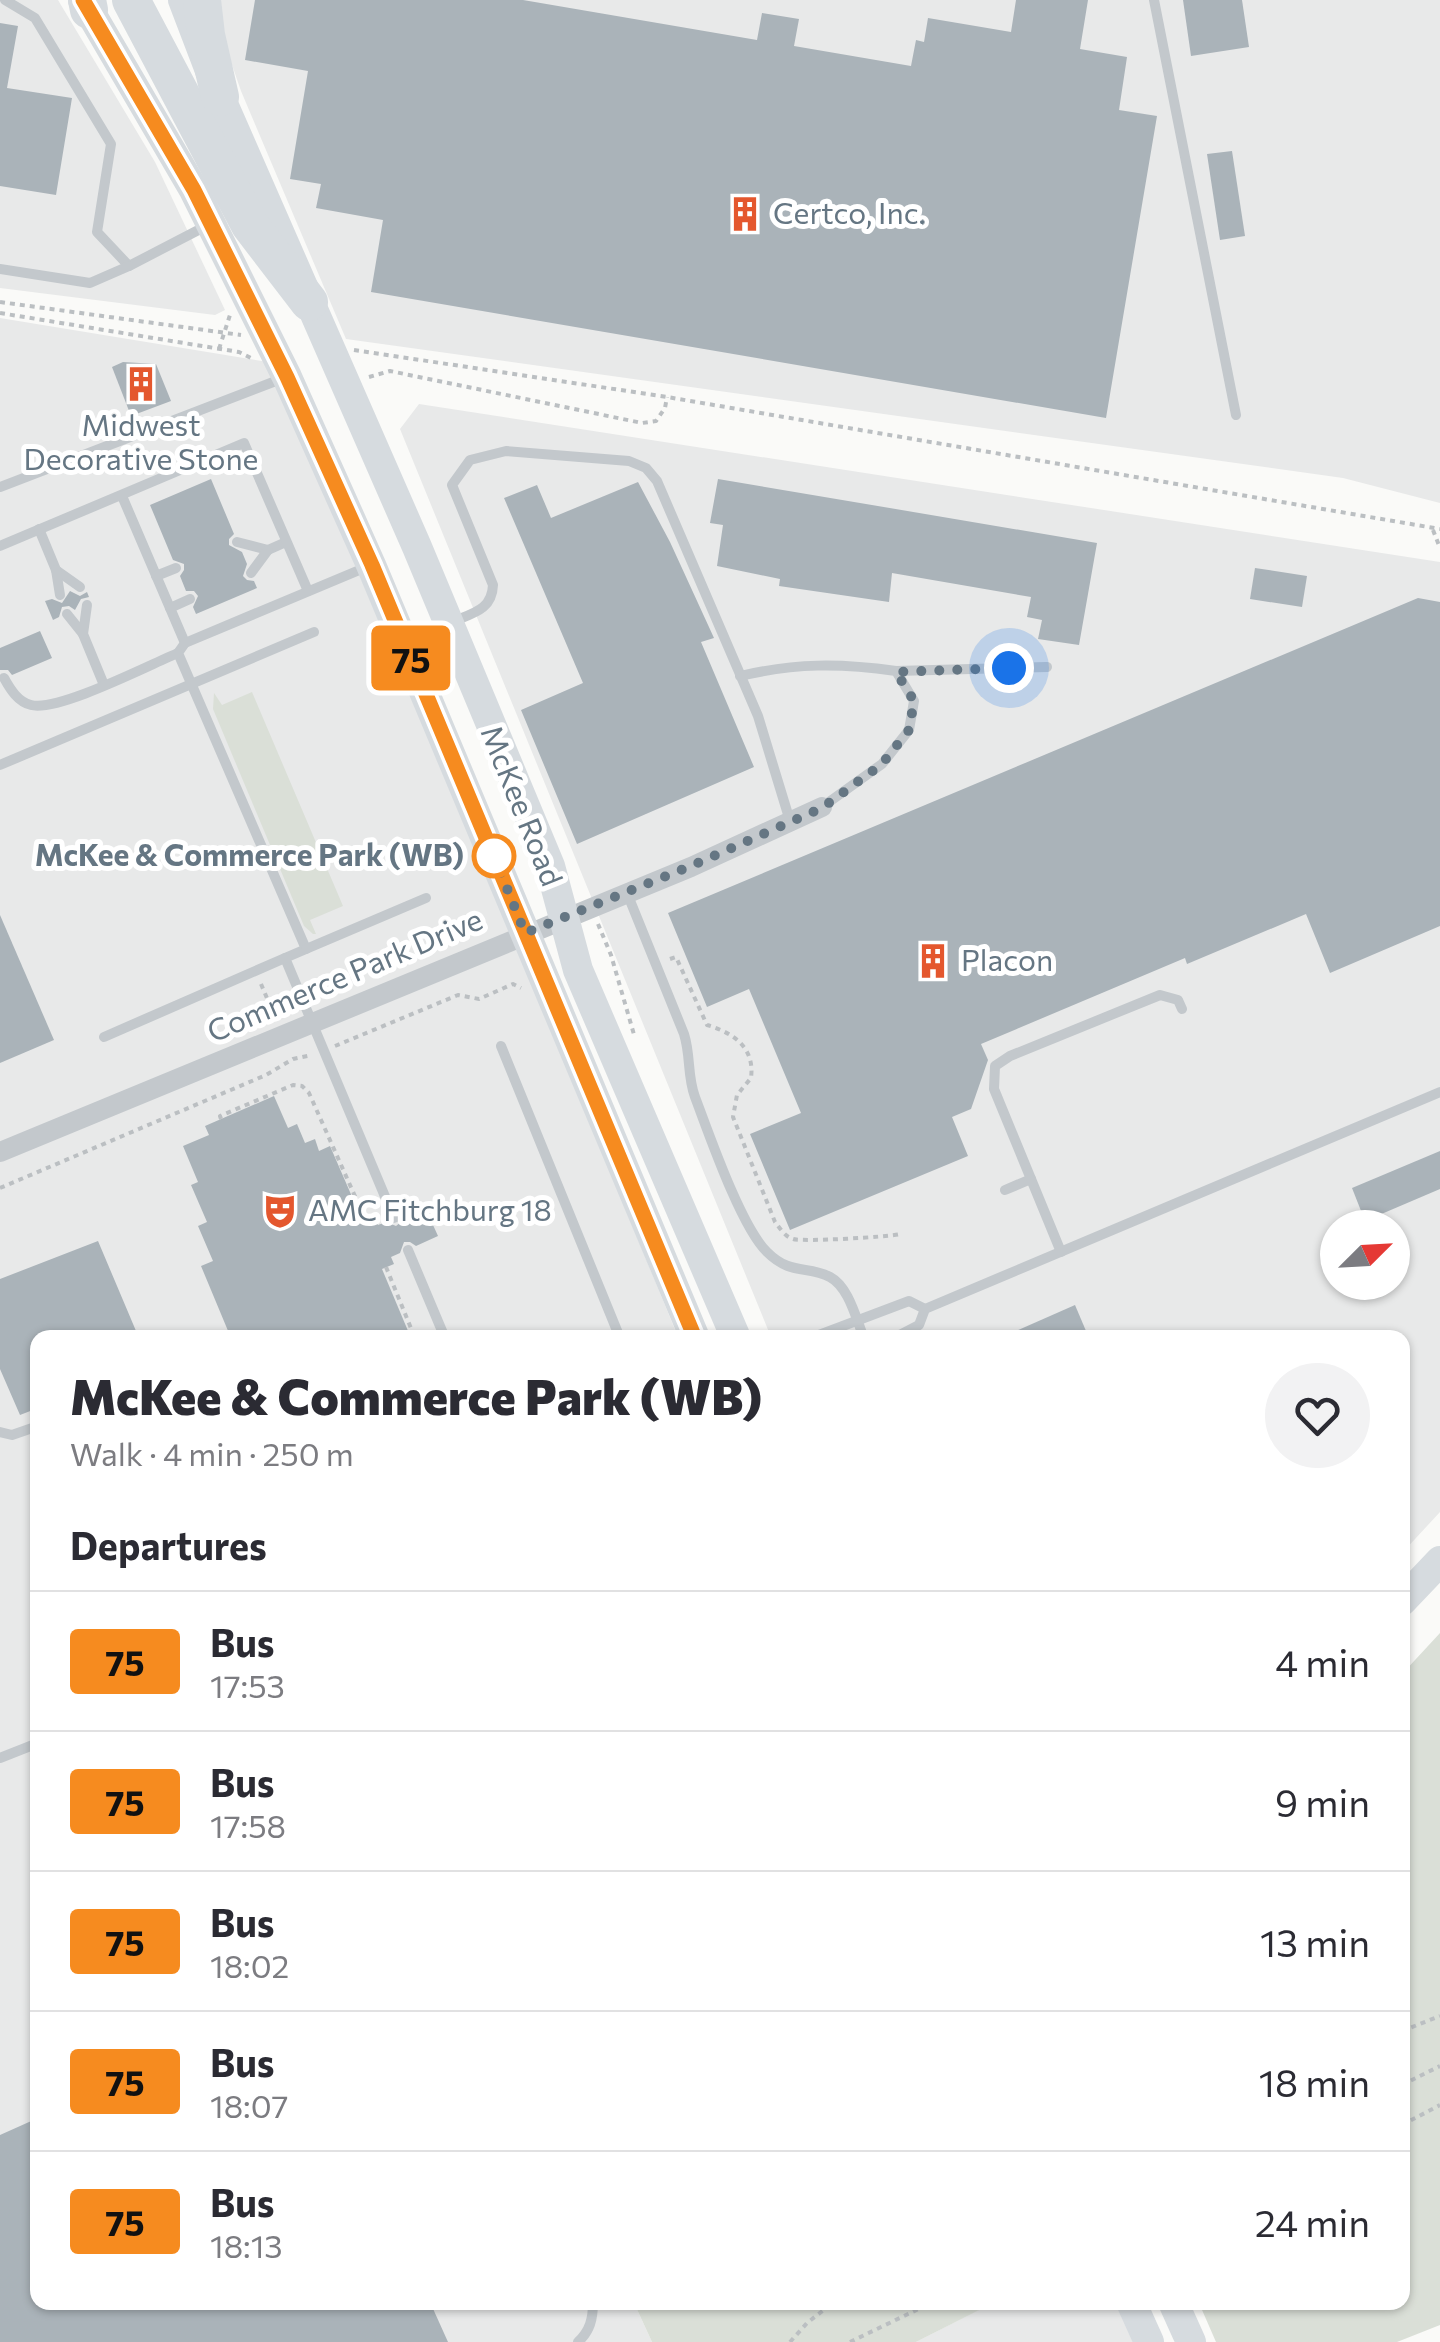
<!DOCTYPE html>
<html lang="en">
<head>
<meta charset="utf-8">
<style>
  :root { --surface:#fff; --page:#f2f2f3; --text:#2b2b33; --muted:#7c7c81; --line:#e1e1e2 }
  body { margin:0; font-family:Commissioner,sans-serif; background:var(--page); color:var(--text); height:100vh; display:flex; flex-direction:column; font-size:38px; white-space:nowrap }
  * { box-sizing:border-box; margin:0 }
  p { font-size:32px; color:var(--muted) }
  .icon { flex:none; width:55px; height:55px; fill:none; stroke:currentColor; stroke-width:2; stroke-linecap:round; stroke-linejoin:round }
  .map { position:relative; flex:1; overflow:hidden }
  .side { position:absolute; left:30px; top:1330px; width:1380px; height:980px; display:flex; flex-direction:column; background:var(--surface); border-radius:20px; box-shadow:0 2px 8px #0004 }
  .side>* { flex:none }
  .badge { padding:0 20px; border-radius:8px; font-size:35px; line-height:65px }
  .needle { width:65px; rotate:66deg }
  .controls { position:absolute; left:1320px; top:1210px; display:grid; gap:20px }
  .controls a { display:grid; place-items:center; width:90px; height:90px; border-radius:50%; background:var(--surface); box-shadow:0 2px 8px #0004; font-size:50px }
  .you { position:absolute; width:50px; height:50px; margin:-25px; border:8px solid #fff; border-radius:50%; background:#1a73e8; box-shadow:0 0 0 15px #1a73e833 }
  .map>.badge { position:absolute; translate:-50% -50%; box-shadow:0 0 0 5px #fff }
  h2 { padding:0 40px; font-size:38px; line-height:90px }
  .round { display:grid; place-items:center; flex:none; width:105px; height:105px; border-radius:52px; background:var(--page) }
  .overview { display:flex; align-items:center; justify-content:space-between; height:170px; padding:0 40px }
  h1 { font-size:48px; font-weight:800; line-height:75px }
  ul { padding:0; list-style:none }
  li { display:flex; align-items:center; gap:30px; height:140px; padding:0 40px; border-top:2px solid var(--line) }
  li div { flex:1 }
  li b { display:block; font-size:38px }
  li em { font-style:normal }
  li .badge { min-width:110px; font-weight:700; text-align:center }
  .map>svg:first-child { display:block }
  .built { fill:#e8e9e9; fill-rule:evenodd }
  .green { fill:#dadfd7 }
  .building { fill:#aab3b9 }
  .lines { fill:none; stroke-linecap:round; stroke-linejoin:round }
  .path { stroke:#bbbfc2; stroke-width:4; stroke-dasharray:5 5; stroke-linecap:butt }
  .lane { stroke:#c3c8cc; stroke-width:10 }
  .street { stroke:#c3c8cc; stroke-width:20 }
  .secondary { stroke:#d6dbdf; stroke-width:30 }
  .highway { stroke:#d6dbdf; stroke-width:38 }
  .line-casing { stroke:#fff; stroke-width:22 }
  .line { stroke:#f68b1f; stroke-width:15 }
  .walk { stroke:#657683; stroke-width:10; stroke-dasharray:0 18 }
  .stop-dot { fill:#fff; stroke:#f68b1f; stroke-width:5 }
  .labels { text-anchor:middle; stroke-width:10; stroke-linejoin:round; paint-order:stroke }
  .poi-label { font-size:30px; fill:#657683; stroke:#fff; text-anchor:start }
  .street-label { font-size:30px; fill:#657683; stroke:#fff }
  .stop-label { font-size:30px; font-weight:bold; fill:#657683; stroke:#fff; text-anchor:end }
</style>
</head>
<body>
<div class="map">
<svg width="1440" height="2342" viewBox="0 0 1440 2342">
  <rect width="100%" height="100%" fill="#fafaf8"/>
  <g class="built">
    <polygon points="0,0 58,0 155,162 225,310 215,315 0,288"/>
    <polygon points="216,0 1440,0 1440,503 1343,478 346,339 241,91 221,33"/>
    <polygon points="0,318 268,362 492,884 678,1337 38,1338 38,2302 634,2303 652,2342 0,2342"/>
    <path d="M 419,404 L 1440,562 L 1440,1512 L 1403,1552 L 1402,1338 L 771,1337 L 400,429 ZM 1338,1228 L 1392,1228 L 1392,1282 L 1338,1282 Z"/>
    <polygon points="994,2302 1119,2303 1137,2342 916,2342"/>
  </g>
  <g class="green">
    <polygon points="252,692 343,906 310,920 316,934 313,934 304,926 213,709 214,693 222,705"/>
    <polygon points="1440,1633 1440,2325 1397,2342 1216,2342 1199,2303 1402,2302 1403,1673"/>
    <polygon points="634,2303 993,2303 916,2342 652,2342"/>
  </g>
  <g class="building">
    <polygon points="255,0 523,0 757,40 762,13 799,19 794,46 911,66 916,40 924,42 928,18 1011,32 1016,0 1088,0 1080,49 1127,57 1119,110 1157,116 1106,418 371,292 383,220 316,208 321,184 290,179 308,71 245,60"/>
    <polygon points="1183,0 1242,0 1249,47 1191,56"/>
    <polygon points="0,23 18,26 7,88 72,98 56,195 0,186"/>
    <polygon points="1232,151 1245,236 1220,240 1207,154"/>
    <polygon points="123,362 156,364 171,401 131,416 112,367"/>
    <polygon points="211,479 234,534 229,539 229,545 242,552 247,564 243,576 247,580 254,581 257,588 196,614 193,607 198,596 194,591 186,591 180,576 184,570 184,564 173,560 150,505"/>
    <polygon points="718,479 1097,543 1079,645 1038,639 1042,620 1027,617 1031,597 892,573 889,602 779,586 780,579 717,566 723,525 710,523"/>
    <polygon points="638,482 670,542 714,638 701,642 754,767 577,844 521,710 583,683 504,498 537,485 551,518"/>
    <polygon points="1255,568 1307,576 1302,607 1250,599"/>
    <polygon points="70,591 80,596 87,592 89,597 81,599 75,610 69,606 62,607 59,617 53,620 45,601 52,599 62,603"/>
    <polygon points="1418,598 1440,602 1440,926 1330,973 1306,914 1187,964 1185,958 981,1044 988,1060 971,1109 952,1117 968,1156 790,1230 750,1134 801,1113 749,989 707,1007 668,913"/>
    <polygon points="40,631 52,658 12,675 8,670 0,670 0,648"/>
    <polygon points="0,915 54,1040 0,1063"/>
    <polygon points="274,1096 288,1128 297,1124 305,1143 315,1139 319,1151 330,1146 363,1222 374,1217 378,1225 386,1222 396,1226 401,1222 402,1215 424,1205 438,1236 416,1246 410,1242 404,1242 400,1253 391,1257 394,1264 382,1269 411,1338 231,1338 201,1266 213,1261 198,1226 207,1222 191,1185 198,1182 183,1146 209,1135 205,1126"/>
    <polygon points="1440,1151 1440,1189 1365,1221 1352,1188"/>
    <polygon points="98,1241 139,1338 38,1338 38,1408 20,1415 0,1369 0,1279"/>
    <polygon points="1075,1305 1089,1338 1000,1338"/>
    <polygon points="38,2118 38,2302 430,2302 448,2342 0,2342 0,2135"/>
  </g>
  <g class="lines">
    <g class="path">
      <polyline points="0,302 241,335"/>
      <polyline points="0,313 239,352 251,358"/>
      <polyline points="219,349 230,315"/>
      <polyline points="354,350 667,397 1440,529"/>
      <polyline points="369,377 390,371 642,423 656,421 665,408 667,397"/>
      <polyline points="1433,530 1440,548"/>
      <polyline points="598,924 611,955 635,1038"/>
      <path d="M 670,959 L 676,957 L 707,1025 C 734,1033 755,1048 751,1078 L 737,1095 L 733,1117 L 775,1222 C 780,1228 785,1237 793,1239 C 802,1242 889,1237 900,1234"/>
      <polyline points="261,984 272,1010"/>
      <polyline points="335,1046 458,995 479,999 513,984 521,988"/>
      <polyline points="221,1119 220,1116 293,1085 302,1086 309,1093 366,1221"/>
      <polyline points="0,1188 266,1075 293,1059 312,1055"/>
      <polyline points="386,1267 415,1338"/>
      <polyline points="1402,2031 1440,2016"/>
      <polyline points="1402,2085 1440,2066"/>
      <polyline points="1402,2125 1440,2105"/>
      <polyline points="790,2342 807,2323 834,2302"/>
      <polyline points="850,2342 933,2302"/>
    </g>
    <g class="lane">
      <polyline points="5,0 35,18 111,144 97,232 129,266 210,224"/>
      <polyline points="1154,0 1236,415"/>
      <polyline points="0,269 90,283 129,266"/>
      <polyline points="0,487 281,379"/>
      <polyline points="122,496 185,643"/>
      <polyline points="39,529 56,570 80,587"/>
      <polyline points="237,542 268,550 286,542"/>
      <polyline points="0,546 244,443 308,591"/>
      <polyline points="369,566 185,643 178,653 306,949 285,958 394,1218"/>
      <polyline points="56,570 60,595"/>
      <polyline points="251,573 268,550"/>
      <polyline points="156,576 176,568"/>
      <polyline points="87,605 83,634 104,685"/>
      <polyline points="170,608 190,599"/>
      <polyline points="67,614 83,634"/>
      <path d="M 452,622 C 473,613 492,610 493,585 L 452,485 L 470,460 L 506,451 L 629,461 L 646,468 L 657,481 L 758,716 L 790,821"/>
      <polyline points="896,671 1047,667"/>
      <path d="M 740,676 C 796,663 839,663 896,671 L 914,701 L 909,730 L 882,764 L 822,807"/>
      <path d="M 4,678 C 10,689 18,702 31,705 C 58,712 149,665 178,653"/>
      <polyline points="0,765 314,632"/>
      <path d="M 627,893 L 684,1034 C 691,1056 687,1076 695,1097 C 709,1134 741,1227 767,1252 C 791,1276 808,1265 830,1277 C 849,1287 856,1319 864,1338"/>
      <polyline points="306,949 426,898"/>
      <polyline points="104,1037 285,958"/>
      <polyline points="501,1046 620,1338"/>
      <polyline points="1031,1179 994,1089 995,1066 1010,1056 1160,995 1178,1000 1182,1009"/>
      <polyline points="1005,1190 1031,1179 1061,1252"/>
      <polyline points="408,1250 445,1338"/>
      <polyline points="811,1338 909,1301 925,1309"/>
      <polyline points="894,1338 919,1325 925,1309 1440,1092"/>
      <polyline points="0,1432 12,1435 38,1426"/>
      <polyline points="0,1758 38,1743"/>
      <path d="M 578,2342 C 590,2331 593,2319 593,2302"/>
    </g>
    <polyline class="street" points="0,1152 691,867 822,807"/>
    <g class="secondary">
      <polyline points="83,0 194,190 287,377 371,565 695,1338"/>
      <polyline points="183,0 220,97 417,547 550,866 578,970 736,1338"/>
      <polyline points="1402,1601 1440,1561"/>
      <polyline points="1131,2302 1149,2342"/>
      <polyline points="1173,2302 1191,2342"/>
    </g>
    <g class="highway">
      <polyline points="87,0 89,10"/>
      <polyline points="131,0 250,225 309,302"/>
      <polyline points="202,0 206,35 220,97"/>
    </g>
  </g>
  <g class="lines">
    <defs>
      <polyline id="line" points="83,0 194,190 287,377 372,565 695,1338"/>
    </defs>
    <use href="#line" class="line-casing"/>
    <use href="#line" class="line"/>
    <polyline class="walk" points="494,856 525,933 691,866 822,808 882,764 909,730 914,701 896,672 1009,668"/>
  </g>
  <defs>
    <symbol id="building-bare" viewBox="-9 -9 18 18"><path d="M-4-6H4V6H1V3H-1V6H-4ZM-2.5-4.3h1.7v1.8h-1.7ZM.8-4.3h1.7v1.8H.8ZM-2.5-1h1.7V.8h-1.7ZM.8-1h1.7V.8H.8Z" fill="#e4572e" stroke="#fff" stroke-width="2.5" paint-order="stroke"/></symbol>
    <symbol id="theatre-bare" viewBox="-9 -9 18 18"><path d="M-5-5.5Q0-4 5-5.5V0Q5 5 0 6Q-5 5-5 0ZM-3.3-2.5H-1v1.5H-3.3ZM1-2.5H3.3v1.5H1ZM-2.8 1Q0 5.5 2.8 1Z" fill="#e4572e" stroke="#fff" stroke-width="2.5" paint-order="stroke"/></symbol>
  </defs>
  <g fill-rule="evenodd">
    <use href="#building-bare" x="720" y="189" width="50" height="50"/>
    <use href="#building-bare" x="116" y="359" width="50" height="50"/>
    <use href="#building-bare" x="908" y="936" width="50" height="50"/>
    <use href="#theatre-bare" x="255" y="1186" width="50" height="50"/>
  </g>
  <circle class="stop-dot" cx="494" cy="856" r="20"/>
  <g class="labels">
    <g class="poi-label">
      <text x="773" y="224">Certco, Inc.</text>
      <text x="141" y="436" text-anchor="middle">Midwest<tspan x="141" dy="34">Decorative Stone</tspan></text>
      <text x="961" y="971">Placon</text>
      <text x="308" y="1221">AMC Fitchburg 18</text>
    </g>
    <g class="street-label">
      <text transform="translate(521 806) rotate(68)" y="10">McKee Road</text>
      <text transform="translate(345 976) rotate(-23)" y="10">Commerce Park Drive</text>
    </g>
    <g class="stop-label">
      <text x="464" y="866">McKee &amp; Commerce Park (WB)</text>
    </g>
  </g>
</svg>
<div class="controls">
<a><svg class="needle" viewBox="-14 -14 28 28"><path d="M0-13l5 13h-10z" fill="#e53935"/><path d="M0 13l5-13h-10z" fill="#7c7c81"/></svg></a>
</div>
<div class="you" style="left:1009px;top:668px"></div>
<b class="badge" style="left:411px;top:658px;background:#f68b1f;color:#111">75</b>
<section class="side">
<div class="overview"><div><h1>McKee &amp; Commerce Park (WB)</h1><p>Walk · 4 min · 250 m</p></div><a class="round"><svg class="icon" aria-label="heart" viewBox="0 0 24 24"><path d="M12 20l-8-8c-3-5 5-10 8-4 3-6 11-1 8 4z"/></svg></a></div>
<h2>Departures</h2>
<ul>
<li><span class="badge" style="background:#f68b1f;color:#111">75</span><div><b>Bus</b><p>17:53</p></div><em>4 min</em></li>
<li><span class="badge" style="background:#f68b1f;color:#111">75</span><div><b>Bus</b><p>17:58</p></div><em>9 min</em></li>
<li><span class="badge" style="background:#f68b1f;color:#111">75</span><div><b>Bus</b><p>18:02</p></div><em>13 min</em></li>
<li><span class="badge" style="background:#f68b1f;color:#111">75</span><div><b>Bus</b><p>18:07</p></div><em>18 min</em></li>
<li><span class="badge" style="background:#f68b1f;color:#111">75</span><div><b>Bus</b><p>18:13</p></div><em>24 min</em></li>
</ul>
</section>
</div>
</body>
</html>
